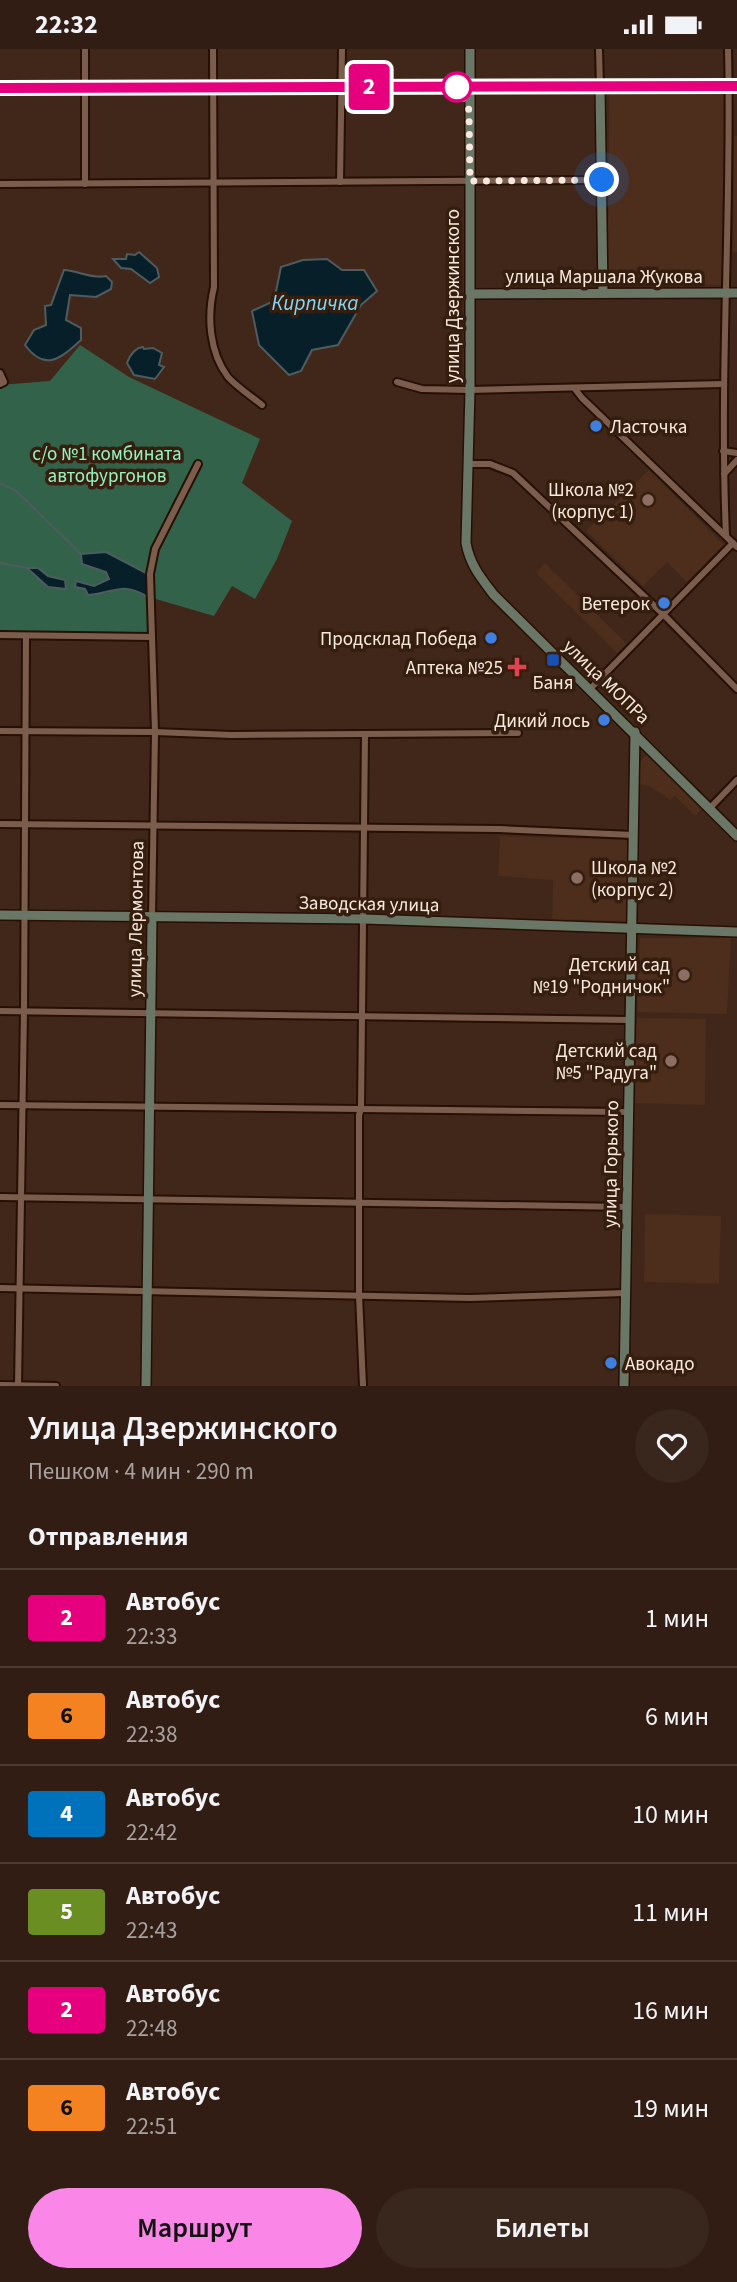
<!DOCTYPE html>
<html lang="ru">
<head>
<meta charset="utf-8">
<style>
  :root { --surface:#311d13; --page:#39261c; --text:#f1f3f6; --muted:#a8a2a0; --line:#4c3b33; --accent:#fa87e7 }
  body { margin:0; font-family:"Source Sans 3",sans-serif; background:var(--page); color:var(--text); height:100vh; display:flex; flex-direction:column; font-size:26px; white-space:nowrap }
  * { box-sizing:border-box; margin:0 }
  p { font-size:23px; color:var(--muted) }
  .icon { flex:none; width:38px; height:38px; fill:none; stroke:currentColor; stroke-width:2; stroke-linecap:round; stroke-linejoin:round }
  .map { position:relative; height:1337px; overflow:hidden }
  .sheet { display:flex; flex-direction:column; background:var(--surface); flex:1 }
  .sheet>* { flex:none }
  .badge { padding:0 14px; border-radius:5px; font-size:24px; line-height:46px }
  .you { position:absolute; width:35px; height:35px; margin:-18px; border:5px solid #fff; border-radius:50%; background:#1a73e8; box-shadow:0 0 0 10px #1a73e833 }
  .map>.badge { position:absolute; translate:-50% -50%; box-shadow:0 0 0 4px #fff }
  h2 { padding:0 28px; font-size:26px; line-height:63px }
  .round { display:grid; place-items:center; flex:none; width:74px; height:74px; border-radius:37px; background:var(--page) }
  .overview { display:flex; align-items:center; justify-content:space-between; height:119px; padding:0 28px }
  h1 { font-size:33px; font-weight:600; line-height:52px }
  .primary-button { display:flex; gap:14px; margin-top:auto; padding:14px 28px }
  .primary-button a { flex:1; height:80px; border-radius:42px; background:var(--accent); color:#111; font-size:28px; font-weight:600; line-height:80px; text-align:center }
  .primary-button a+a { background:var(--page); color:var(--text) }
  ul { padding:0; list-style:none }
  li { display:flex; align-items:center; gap:21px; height:98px; padding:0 28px; border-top:2px solid var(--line) }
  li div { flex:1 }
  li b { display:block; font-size:26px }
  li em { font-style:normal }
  li .badge { min-width:77px; font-weight:700; text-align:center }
  .status { display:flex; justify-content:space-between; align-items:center; height:49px; padding:0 35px; background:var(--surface); direction:ltr }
  .status svg { height:19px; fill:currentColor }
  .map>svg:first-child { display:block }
  .built { fill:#4d2d1b }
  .garden { fill:#33624a; fill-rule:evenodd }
  .water { fill:#061f28; stroke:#4f5c5f; stroke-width:2 }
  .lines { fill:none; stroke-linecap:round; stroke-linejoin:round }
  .stream { stroke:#4f5c5f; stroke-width:2 }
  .street-casing { stroke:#260f03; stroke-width:10 }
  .secondary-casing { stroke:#260f03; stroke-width:12 }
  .street { stroke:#7a5d4c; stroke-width:6 }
  .secondary { stroke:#6a7666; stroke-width:9 }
  .line-casing { stroke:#fff; stroke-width:16 }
  .line { stroke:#e6007e; stroke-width:10 }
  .walk { stroke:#fae9df; stroke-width:7; stroke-dasharray:0 12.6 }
  .stop-dot { fill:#fff; stroke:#e6007e; stroke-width:3.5 }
  .shop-dot { fill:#3f7fe0; stroke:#361e0f; stroke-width:2.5 }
  .education-dot { fill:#8d6e63; stroke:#361e0f; stroke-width:2.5 }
  .transit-dot { fill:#1a4fb4; stroke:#361e0f; stroke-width:2.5 }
  .health-dot { fill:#e0444e; stroke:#361e0f; stroke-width:2.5 }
  .labels { text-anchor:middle; stroke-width:7; stroke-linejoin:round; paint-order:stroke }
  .street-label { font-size:19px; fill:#fae9df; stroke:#361e0f }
  .poi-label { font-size:19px; fill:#fae9df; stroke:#361e0f; text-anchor:end }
  .park-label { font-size:19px; fill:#92f5c1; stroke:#361e0f }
  .water-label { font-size:21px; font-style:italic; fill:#83d8f9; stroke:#361e0f }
</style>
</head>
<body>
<div class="status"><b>22:32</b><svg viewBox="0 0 49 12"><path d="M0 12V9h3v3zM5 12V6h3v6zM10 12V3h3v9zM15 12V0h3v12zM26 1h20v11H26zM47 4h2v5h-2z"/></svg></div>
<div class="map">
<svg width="737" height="1337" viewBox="0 0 737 1337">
  <rect width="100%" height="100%" fill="#412719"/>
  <g class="built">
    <polygon points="609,44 725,45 723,236 608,235"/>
    <polygon points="734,87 737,87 737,203 733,203"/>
    <polygon points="649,421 724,496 687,533 667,513 643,537 586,482"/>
    <polygon points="545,514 627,595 617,604 536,524"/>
    <polygon points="649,703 703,758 695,767 675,747 670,751 650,737 636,735 637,717"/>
    <polygon points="500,787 629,791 626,872 552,870 553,831 498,827"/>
    <polygon points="640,889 731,889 727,965 637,963"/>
    <polygon points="637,969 706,970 705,1056 635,1054"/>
    <polygon points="645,1165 721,1167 719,1235 644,1233"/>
  </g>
  <path class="garden" d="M 80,296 L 129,328 L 260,390 L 242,434 L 292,472 L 277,510 L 255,550 L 232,537 L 214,567 L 149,548 L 147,585 L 0,584 L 0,336 L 50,332 ZM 83,515 L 148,525 L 137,541 L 118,538 L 107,544 L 89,546 L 85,540 L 109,530 L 106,523 Z"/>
  <g class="water">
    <polygon points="139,203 157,219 159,228 150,234 131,220 121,219 113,210 126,210 127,205 135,206"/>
    <polygon points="327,210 342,221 364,221 377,242 361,256 338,296 312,301 301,322 289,326 259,296 252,262 274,252 281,218 303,211"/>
    <path d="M 64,221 C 79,222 92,230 106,227 L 112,233 L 111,240 L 96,248 L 70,246 L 66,271 L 81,279 L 81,291 C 60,310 45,323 25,296 L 34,281 L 46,276 L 45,257 L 51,256 Z"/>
    <path d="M 143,298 L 144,300 L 153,299 L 162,304 L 159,316 L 164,318 L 155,330 L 134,326 L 127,314 C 130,306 134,299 143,298 Z"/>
    <path d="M 106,503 L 148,525 L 148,548 C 122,532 115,544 88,546 L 85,540 L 75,538 L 76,532 L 94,537 L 109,530 L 106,523 L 82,515 L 81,505 Z"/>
    <polygon points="27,519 38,519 48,527 65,531 66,540 48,538"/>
  </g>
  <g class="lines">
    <g class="stream">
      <polyline points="0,434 16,442 81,505"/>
      <polyline points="0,514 27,519"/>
    </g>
    <defs>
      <g id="street">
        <polyline points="85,0 85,135"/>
        <path d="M 213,0 L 214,238 C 207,267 209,303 228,328 C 237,338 251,347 262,356"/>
        <polyline points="599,0 600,38"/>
        <polyline points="340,133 342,0"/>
        <polyline points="0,135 602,131"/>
        <polyline points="0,324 4,333 0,335"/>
        <polyline points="397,333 422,340 470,341 723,335"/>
        <polyline points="575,340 582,349 737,498"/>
        <polyline points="723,402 737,404"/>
        <polyline points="469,415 490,415 513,424 663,565 737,640"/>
        <polyline points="724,425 737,411"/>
        <path d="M 726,486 C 719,324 732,162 728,0"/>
        <polyline points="0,586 152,588"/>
        <polyline points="590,640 733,494"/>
        <polyline points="0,682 155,683 232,686 518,684"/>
        <polyline points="709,760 737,731"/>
        <polyline points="0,775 499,780 633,786"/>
        <polyline points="152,868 155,683 150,525 155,500 198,415"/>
        <polyline points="0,962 630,971"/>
        <polyline points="0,1056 628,1063"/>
        <polyline points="0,1148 627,1158"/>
        <polyline points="0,1239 470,1249 625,1244"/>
        <polyline points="0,1336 56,1337"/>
        <polyline points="18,1337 24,962 26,587"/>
        <polyline points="363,1337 359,1246 359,1066 361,1060 365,685"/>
      </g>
      <g id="secondary">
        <path d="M 470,0 L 470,341 L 466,494 C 470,516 481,529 494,546 L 737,787"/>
        <polyline points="600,38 603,244"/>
        <polyline points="0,39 737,37"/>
        <polyline points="470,245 737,244"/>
        <polyline points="0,866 364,870 737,883"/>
        <polyline points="146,1337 152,868"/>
        <polyline points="624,1337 635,683"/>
      </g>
    </defs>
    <use href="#street" class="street-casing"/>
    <use href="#secondary" class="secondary-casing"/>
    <use href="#street" class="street"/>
    <use href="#secondary" class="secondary"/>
  </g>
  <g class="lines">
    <defs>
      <polyline id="line" points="0,39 737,37"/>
    </defs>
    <use href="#line" class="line-casing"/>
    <use href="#line" class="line"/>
    <polyline class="walk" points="457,38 469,61 470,132 602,131"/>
  </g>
  <circle class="stop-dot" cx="457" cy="38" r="14"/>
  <g class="shop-dot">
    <circle cx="596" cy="377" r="7"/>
    <circle cx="664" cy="554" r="7"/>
    <circle cx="491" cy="589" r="7"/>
    <circle cx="604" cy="671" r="7"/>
    <circle cx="611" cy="1314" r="7"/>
  </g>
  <g class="education-dot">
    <circle cx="648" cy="451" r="7"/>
    <circle cx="577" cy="829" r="7"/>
    <circle cx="684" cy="926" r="7"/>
    <circle cx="671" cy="1012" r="7"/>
  </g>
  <rect class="transit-dot" x="546" y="604" width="14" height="14" rx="3.5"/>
  <path class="health-dot" d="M513.5 607.5h7v7h7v7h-7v7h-7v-7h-7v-7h7z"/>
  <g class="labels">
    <g class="street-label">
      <text x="604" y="234">улица Маршала Жукова</text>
      <text transform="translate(452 247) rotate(-90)" y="7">улица Дзержинского</text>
      <text transform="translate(607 632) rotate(44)" y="7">улица МОПРа</text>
      <text transform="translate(369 854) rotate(1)" y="7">Заводская улица</text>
      <text transform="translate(135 870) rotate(-89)" y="7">улица Лермонтова</text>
      <text transform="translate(610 1115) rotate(-89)" y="7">улица Горького</text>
    </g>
    <g class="poi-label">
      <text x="610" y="384" text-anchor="start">Ласточка</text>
      <text x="634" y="447">Школа №2<tspan x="634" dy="22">(корпус 1)</tspan></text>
      <text x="650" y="561">Ветерок</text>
      <text x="477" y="596">Продсклад Победа</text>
      <text x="503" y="625">Аптека №25</text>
      <text x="553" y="640" text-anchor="middle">Баня</text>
      <text x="590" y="678">Дикий лось</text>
      <text x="591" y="825" text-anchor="start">Школа №2<tspan x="591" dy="22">(корпус 2)</tspan></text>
      <text x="670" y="922">Детский сад<tspan x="670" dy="22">№19 "Родничок"</tspan></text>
      <text x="657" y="1008">Детский сад<tspan x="657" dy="22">№5 "Радуга"</tspan></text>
      <text x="625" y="1321" text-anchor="start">Авокадо</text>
    </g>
    <g class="park-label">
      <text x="107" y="411">с/о №1 комбината<tspan x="107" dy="22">автофургонов</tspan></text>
    </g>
    <g class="water-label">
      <text x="315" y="261">Кирпичка</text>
    </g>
  </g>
</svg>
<div class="you" style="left:602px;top:131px"></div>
<b class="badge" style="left:369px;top:38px;background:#e6007e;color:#fff">2</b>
</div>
<section class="sheet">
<div class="overview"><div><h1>Улица Дзержинского</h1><p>Пешком · 4 мин · 290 m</p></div><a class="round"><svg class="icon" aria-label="heart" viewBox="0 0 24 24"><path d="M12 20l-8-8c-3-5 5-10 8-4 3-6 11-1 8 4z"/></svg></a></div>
<h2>Отправления</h2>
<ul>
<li><span class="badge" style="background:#e6007e;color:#fff">2</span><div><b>Автобус</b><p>22:33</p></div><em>1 мин</em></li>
<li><span class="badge" style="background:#f58220;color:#111">6</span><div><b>Автобус</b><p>22:38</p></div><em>6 мин</em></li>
<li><span class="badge" style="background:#0072bc;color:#fff">4</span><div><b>Автобус</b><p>22:42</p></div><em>10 мин</em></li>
<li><span class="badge" style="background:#6b8e23;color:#fff">5</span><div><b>Автобус</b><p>22:43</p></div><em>11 мин</em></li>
<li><span class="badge" style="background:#e6007e;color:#fff">2</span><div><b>Автобус</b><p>22:48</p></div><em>16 мин</em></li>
<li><span class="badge" style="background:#f58220;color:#111">6</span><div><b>Автобус</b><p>22:51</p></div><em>19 мин</em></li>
</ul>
<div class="primary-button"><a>Маршрут</a><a>Билеты</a></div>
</section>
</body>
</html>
